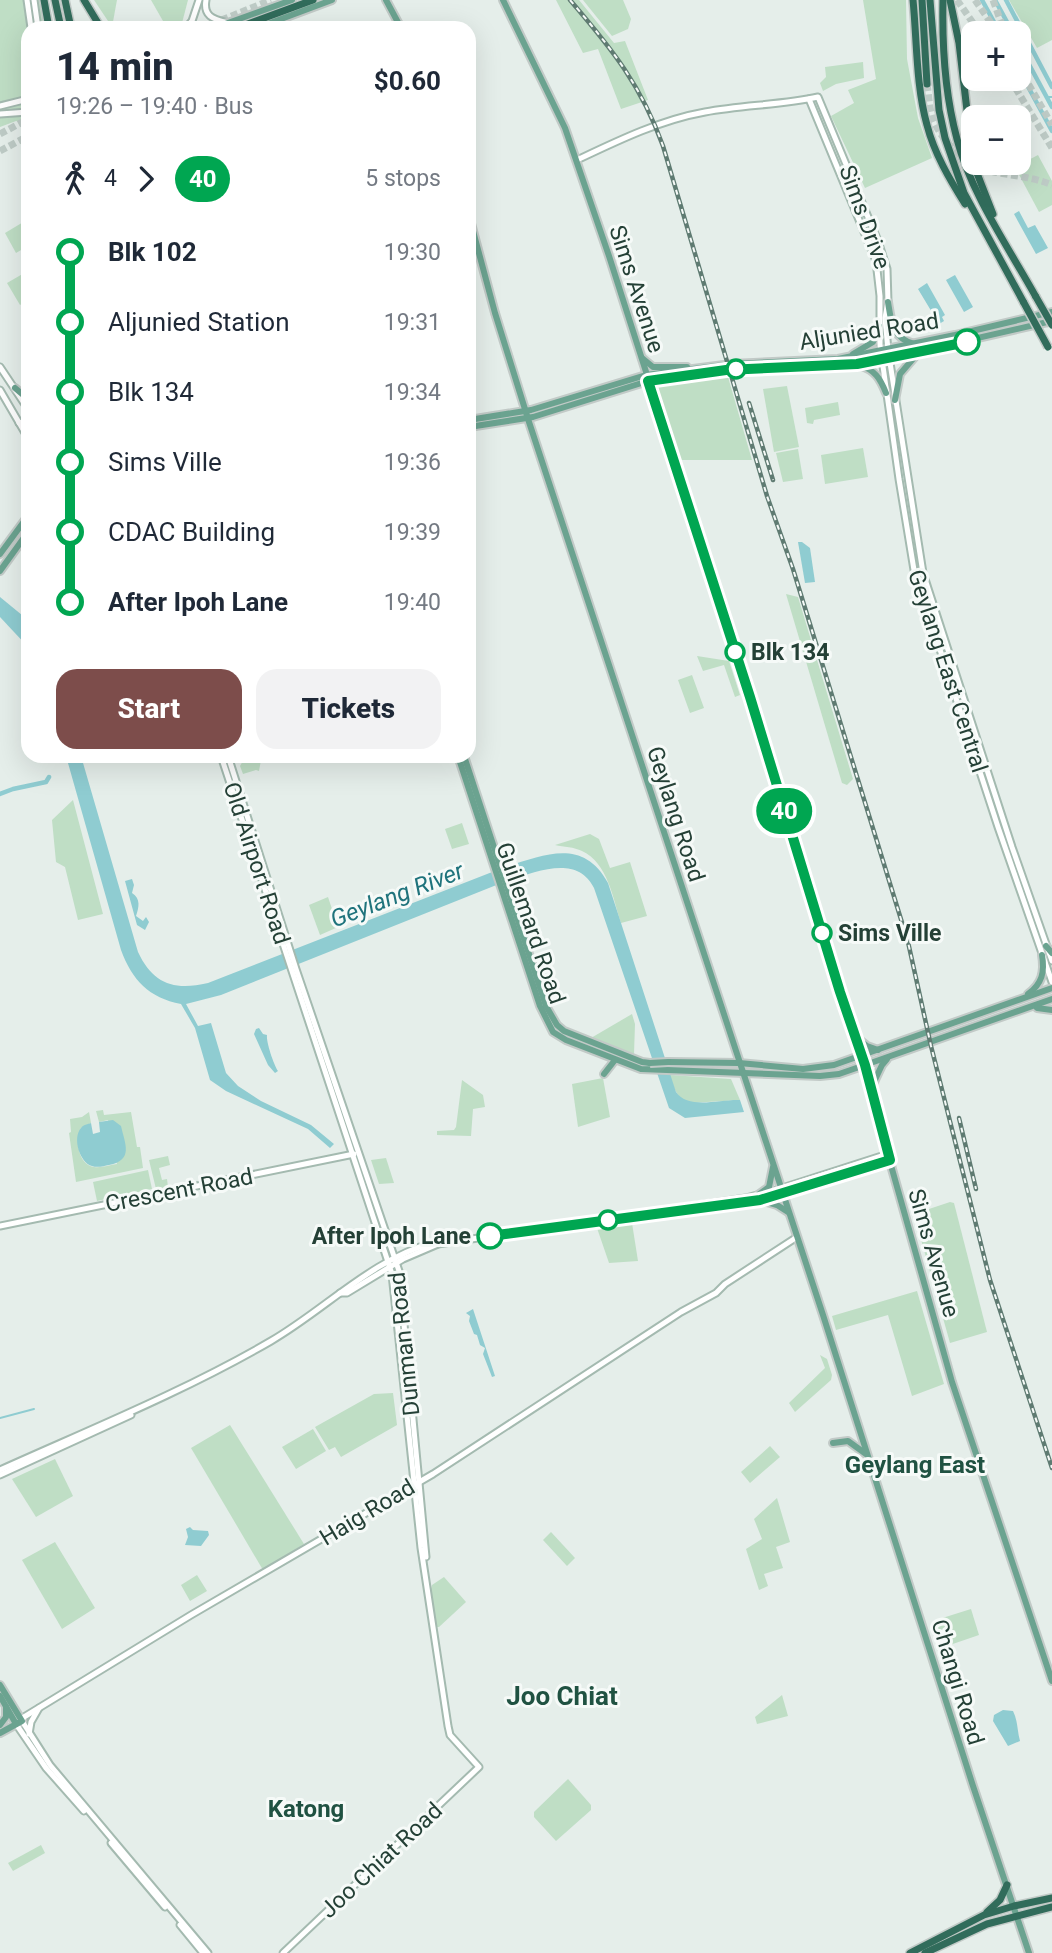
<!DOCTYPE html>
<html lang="en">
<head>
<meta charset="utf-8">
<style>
  :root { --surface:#fff; --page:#f2f2f3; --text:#1f2937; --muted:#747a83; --accent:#7d4d4b }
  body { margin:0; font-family:Roboto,sans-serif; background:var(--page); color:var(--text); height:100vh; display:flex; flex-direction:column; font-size:26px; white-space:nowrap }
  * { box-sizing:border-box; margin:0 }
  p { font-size:23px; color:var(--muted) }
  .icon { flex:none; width:38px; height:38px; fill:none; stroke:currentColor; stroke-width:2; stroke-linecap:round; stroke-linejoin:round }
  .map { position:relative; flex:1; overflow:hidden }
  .sheet { position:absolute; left:21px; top:21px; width:455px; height:742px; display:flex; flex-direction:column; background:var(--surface); border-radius:21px; box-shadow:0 7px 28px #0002 }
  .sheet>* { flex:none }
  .badge { padding:0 14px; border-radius:23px; font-size:24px; line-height:46px }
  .buttons { position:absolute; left:961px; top:21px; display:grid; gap:14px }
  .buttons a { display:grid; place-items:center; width:70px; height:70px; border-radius:14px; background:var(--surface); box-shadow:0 7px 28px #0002; font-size:35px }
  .map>.badge { position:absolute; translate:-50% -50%; box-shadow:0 0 0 4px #fff }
  .legs { display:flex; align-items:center; gap:10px; height:77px; padding:0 35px; font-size:23px }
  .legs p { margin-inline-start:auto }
  .headline { display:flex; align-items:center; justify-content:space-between; height:119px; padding:0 35px }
  h1 { font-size:38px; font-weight:800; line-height:52px }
  .action { display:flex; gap:14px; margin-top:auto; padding:14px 35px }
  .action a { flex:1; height:80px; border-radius:21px; background:var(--accent); color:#fff; font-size:28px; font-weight:800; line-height:80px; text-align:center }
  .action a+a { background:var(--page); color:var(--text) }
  ul { padding:0 35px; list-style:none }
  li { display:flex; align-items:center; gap:24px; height:70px; font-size:26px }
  li i { display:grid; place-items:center; width:10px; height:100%; margin:0 9px; background:currentColor }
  li i::after { content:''; width:18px; height:18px; margin:-9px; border:5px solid; border-radius:50%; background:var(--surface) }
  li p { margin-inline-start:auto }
  li:first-child i { background:linear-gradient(#0000 50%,currentColor 0) }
  li:last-child i { background:linear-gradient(currentColor 50%,#0000 0) }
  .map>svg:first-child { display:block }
  .green { fill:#bfdec5 }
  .water { fill:#8fccd1 }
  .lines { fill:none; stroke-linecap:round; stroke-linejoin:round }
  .stream { stroke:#8fccd1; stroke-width:2 }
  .canal { stroke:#8fccd1; stroke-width:4.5 }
  .highway-tunnel { stroke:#becbc6; stroke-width:7; stroke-dasharray:7 3.5; stroke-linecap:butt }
  .secondary-casing { stroke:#a4bab0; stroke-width:9 }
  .primary-casing { stroke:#c2cac7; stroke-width:10 }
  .highway-casing { stroke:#c2cac7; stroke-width:10 }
  .secondary { stroke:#fff; stroke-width:5 }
  .primary { stroke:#6ba390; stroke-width:6 }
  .highway { stroke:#316c5b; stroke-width:7 }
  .rail-casing { stroke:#5f7b72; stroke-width:4.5 }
  .rail { stroke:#f6faf8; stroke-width:2; stroke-dasharray:5; stroke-linecap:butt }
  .primary-bridge-casing { stroke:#c2cac7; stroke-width:10; stroke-linecap:butt }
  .highway-bridge-casing { stroke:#c2cac7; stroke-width:10; stroke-linecap:butt }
  .primary-bridge { stroke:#6ba390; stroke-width:6 }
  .highway-bridge { stroke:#316c5b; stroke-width:7 }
  .line-1-casing { stroke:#fff; stroke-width:16 }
  .line-1 { stroke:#00a651; stroke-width:10 }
  .stop-1-dot { fill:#fff; stroke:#00a651; stroke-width:3.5 }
  .labels { text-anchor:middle; stroke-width:6; stroke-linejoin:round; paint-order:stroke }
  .street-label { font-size:23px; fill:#244036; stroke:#f6faf8 }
  .stop-label { font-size:23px; font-weight:bold; fill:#244036; stroke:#f6faf8; text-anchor:start }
  .water-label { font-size:24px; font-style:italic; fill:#1f737c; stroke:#f6faf8 }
  .neighbourhood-label { font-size:24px; font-weight:bold; fill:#205242; stroke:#f6faf8 }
  .quarter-label { font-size:26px; font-weight:bold; fill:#205242; stroke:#f6faf8 }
</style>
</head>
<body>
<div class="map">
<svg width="1052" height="1953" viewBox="0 0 1052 1953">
  <rect width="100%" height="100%" fill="#e5eeea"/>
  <g class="green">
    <polygon points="0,0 44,0 49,28 28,28 28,123 16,121 0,127"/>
    <polygon points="94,0 117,0 112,27"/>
    <polygon points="151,0 188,0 182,23 178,28 167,28"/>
    <polygon points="556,0 579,0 614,43 625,41 648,100 621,109 598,49 583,53"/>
    <polygon points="583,0 623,0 631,19 628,29 612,36"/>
    <polygon points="863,0 906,0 907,59 918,118 932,158 865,188 831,116 854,103 848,90 876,79"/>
    <polygon points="1009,0 1052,0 1052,40 1037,48"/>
    <polygon points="863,62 864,78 836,84 823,91 820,83 826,77 825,67"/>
    <polygon points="1038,155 1052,181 1052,205 1039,212 1015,167"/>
    <polygon points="25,221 28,227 28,246 16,253 5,233"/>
    <polygon points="26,272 28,300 20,305 7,283"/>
    <polygon points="726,370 752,460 673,460 648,381"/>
    <polygon points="787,386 799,447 774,452 763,389"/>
    <polygon points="838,402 840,415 814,420 813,424 807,423 805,408"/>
    <polygon points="863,448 868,477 825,484 821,455"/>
    <polygon points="798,449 803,479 783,482 776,453"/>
    <polygon points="786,594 798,597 853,779 847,785 842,783"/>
    <polygon points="697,656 729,661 740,695 735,697 724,665 703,671"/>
    <polygon points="692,675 704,708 690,713 678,680"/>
    <polygon points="251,756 271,756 261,760 259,771 256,770 243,774 240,766 244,759"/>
    <polygon points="73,800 103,914 78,920 65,867 56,862 52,820"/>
    <polygon points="462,823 469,844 452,849 445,829"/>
    <path d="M 590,834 L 599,839 L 610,868 L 630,862 L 647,916 L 621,923 C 613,899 608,863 582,851 C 574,847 564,847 555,845 Z"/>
    <polygon points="328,897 338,927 320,935 309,905"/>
    <polygon points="632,1014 635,1024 634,1054 591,1038"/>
    <path d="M 670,1075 L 731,1079 L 740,1100 L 690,1103 C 676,1098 674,1088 670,1075 Z"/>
    <polygon points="603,1078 610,1117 578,1127 572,1084"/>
    <polygon points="462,1080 483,1095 485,1107 473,1109 471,1136 437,1135 437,1131 454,1130 456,1127"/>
    <path d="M 103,1110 L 104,1115 L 131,1112 L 137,1147 L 140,1147 L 143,1168 L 76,1182 L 69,1133 L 71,1132 L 70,1119 L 82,1117 L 89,1112 L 91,1123 L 81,1128 C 76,1140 77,1164 94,1167 C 101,1168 110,1165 117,1164 L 108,1120 L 99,1122 L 96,1111 Z"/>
    <polygon points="168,1156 170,1165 159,1168 162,1180 167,1179 168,1187 156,1189 149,1160"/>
    <polygon points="386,1158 394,1183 379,1184 371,1160"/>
    <polygon points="148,1170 152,1189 97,1201 93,1182"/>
    <polygon points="950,1202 954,1203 987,1332 950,1343 915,1218 917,1213"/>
    <polygon points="632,1223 638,1261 609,1263 597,1228"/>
    <polygon points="917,1291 944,1384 912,1396 888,1315 836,1330 832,1316"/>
    <polygon points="820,1355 827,1359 832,1375 831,1380 795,1412 789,1403 825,1368"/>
    <polygon points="393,1393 397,1425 341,1457 335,1447 329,1450 315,1427 374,1394"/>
    <polygon points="230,1425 304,1544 263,1570 191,1448"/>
    <polygon points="313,1429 326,1451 296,1469 282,1447"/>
    <polygon points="770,1446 780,1457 750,1483 741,1472"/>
    <polygon points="55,1459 73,1496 36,1517 12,1479"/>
    <polygon points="777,1498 790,1542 776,1547 783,1568 764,1574 768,1586 759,1590 746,1549 762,1539 754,1519"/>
    <polygon points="551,1532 575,1558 567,1566 543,1540"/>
    <polygon points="55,1542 95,1608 62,1629 22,1560"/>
    <polygon points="197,1575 207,1591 190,1601 181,1585"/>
    <polygon points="444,1577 466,1602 439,1627 436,1627 431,1589 432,1585"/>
    <polygon points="971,1609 979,1635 944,1647 936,1620"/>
    <polygon points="782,1695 788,1716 757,1724 755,1717"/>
    <polygon points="568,1779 591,1805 591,1810 556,1841 534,1817 534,1812"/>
    <polygon points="41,1845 45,1853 13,1871 8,1863"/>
  </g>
  <g class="water">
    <polygon points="1019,211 1028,228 1035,225 1048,248 1036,254 1014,214"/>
    <polygon points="955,275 973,307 964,312 946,280"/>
    <polygon points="927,283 945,315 942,317 944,321 939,324 918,289"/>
    <polygon points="798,542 802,542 810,548 815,582 805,583"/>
    <polygon points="0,597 28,620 28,647 0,617"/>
    <path d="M 66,756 L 81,756 L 138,952 C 153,984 174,991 208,983 L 505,867 C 544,855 583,837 608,883 L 676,1092 C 688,1110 720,1099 740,1100 L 744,1112 L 685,1118 L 669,1108 L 594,888 C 577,854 537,872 509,880 L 221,995 L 186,1004 L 198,1026 L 211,1023 L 226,1073 L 238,1086 L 261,1101 L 311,1125 L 334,1144 L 330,1148 L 308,1129 L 226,1091 L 210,1080 L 195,1028 L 181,1004 C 149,998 132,980 121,950 Z"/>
    <path d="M 132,879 L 134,885 L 132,893 C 141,899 139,907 136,916 L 143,921 L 146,917 L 149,922 L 145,930 L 137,925 L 125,881 Z"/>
    <path d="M 259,1028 L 263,1034 L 267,1035 C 266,1042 274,1065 278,1071 L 275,1073 L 268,1065 L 254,1034 L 256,1029 Z"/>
    <path d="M 113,1120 L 121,1126 C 125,1144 134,1160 109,1165 C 104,1166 97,1168 92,1166 C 80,1163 72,1138 81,1128 C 83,1125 88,1124 91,1123 L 93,1134 L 100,1132 L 99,1122 Z"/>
    <polygon points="473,1309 495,1376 492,1377 483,1354 485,1348 480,1345 477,1335 474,1334 469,1321 470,1316 466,1313"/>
    <polygon points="190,1527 193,1530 208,1531 209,1535 201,1546 185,1545 188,1537 186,1529"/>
    <path d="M 1003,1710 L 1013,1711 C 1018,1721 1017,1730 1020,1741 L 1008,1746 L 993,1721 L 994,1715 Z"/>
  </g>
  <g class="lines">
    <g class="stream">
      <polyline points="1047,97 1052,97"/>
      <polyline points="0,1418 34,1409"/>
    </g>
    <g class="canal">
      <polyline points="982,0 1000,33"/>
      <polyline points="995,0 1013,33"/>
      <polyline points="1006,0 1052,87"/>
      <polyline points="1018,44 1052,107"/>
      <polyline points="1018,68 1052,131"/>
      <polyline points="0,794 13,789 46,782 49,777"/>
    </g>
    <g class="highway-tunnel">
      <polyline points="957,0 980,33"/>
      <polyline points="975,0 998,33"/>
      <polyline points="993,0 1005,33"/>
      <polyline points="307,6 323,0"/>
      <polyline points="202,28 271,0"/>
      <polyline points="1018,66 1052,125"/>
      <polyline points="1010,79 1052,148"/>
      <path d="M 927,84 C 929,95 929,106 932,116 C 941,143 967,165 994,172 C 1014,176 1034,177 1052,185"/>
      <polyline points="0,134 28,119"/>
      <polyline points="0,151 28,136"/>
    </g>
    <defs>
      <g id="secondary">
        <polyline points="27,0 31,28"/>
        <polyline points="34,0 38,28"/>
        <path d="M 206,0 C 203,17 214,19 228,23"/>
        <polyline points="186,28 192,21 199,0"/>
        <polyline points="809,99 876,261 880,296 880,345 899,479 914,570 998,827 1052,982"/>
        <polyline points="0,106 28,99"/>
        <polyline points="0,114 28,112"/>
        <path d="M 577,160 C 617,141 660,120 705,112 C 743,105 781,105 818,97 L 878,241 L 887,269 L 888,302 L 885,318 L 888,350 L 923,573 L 1012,847 L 1052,961"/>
        <polyline points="0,367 28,409"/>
        <polyline points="0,390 28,438"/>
        <polyline points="19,423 25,421 28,415"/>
        <polyline points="221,756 392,1274 421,1548 448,1726 450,1735 479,1767 283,1953"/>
        <polyline points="228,756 296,969 399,1271 426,1557"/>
        <polyline points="623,1219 778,1196 890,1160"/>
        <polyline points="0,1226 354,1154"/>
        <polyline points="340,1293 347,1293 403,1259 438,1244 746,1198 776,1190 888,1154"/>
        <path d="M 0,1470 C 91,1429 185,1391 271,1341 C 326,1309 372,1259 435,1242 L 438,1244"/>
        <polyline points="0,1475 131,1415"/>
        <polyline points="16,1724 46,1768 84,1811"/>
        <polyline points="29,1734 31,1722 39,1708"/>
        <polyline points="111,1843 165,1907"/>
        <polyline points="180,1925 203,1953"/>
        <polyline points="208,1953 50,1765 22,1721 24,1717 191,1615 433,1474 681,1312 716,1293 725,1284 797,1237"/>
      </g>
      <g id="primary">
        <polyline points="386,0 401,28"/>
        <polyline points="503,0 565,128 609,256 750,697 840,992 865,1065 892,1169 952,1382 1052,1681"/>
        <polyline points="214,28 292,0"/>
        <polyline points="257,28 332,0"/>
        <polyline points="469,216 495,313 529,422 823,1315 973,1786 1029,1953"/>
        <path d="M 888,302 C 891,321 892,338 914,344"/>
        <polyline points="853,354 873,342 879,326"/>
        <polyline points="642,358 653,367 687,367"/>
        <path d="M 859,365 C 875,370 880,378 886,393"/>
        <polyline points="15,388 28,399"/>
        <polyline points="895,400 900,374 918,353"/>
        <polyline points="469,420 531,410 646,375 732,364 838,359 955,335 1052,312"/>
        <polyline points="469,427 533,417 648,381 726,370 800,367 877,361 1052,321"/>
        <polyline points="0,554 28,516"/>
        <polyline points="0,571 28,532"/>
        <polyline points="458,756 540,1006 553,1032 566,1040 641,1069 820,1076 839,1074 865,1065 1052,999"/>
        <polyline points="464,756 546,1006 557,1025 564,1031 642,1062 650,1063"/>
        <polyline points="1046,946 1052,953"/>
        <path d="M 1028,994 C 1042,984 1045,972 1042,955"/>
        <polyline points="1037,1008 1052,1010"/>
        <polyline points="857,1038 867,1046 878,1050"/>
        <polyline points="668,1062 739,1063 803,1069 834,1065 1052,988"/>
        <polyline points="604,1074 615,1060"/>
        <polyline points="872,1086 882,1065 887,1059"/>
        <polyline points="758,1195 769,1187 773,1167"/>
        <polyline points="760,1200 777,1205 788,1212"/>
        <polyline points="833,1443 848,1441 866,1454"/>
        <polyline points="0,1685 22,1721 0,1733"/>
        <polyline points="0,1696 16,1724"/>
        <polyline points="0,1725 6,1717 6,1707"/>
      </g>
      <g id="highway">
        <polyline points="44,0 49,28"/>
        <polyline points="55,0 61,28"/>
        <polyline points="65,0 71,28"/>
        <polyline points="84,0 101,28"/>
        <path d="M 913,0 C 917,41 916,86 927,125 C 934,153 950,180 965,204"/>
        <polyline points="922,0 927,84"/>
        <polyline points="930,0 939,110 945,138 964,193 1024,303"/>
        <path d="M 943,0 C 942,45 945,95 957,139 C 971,194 1009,248 1036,297"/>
        <polyline points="950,0 959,43 973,161"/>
        <polyline points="237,28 313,0"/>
        <polyline points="973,163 993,214"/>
        <polyline points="987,1912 1000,1900 1007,1885"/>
        <polyline points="910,1953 984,1915 1014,1906 1052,1898"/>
        <polyline points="925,1953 987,1924 1052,1907"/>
      </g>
    </defs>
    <use href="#secondary" class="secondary-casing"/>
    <use href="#primary" class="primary-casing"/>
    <use href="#highway" class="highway-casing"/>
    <use href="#secondary" class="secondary"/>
    <use href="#primary" class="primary"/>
    <use href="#highway" class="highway"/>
    <defs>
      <g id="rail">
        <path d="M 570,0 C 612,49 641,85 663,146 L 767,496 L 793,569 L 908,942 L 931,1046 L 990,1280 L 1052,1468"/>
        <polyline points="749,403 773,480"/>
        <polyline points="959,1118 976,1189"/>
      </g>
    </defs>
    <use href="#rail" class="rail-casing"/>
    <use href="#rail" class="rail"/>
    <defs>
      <polyline id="primary-bridge" points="650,1063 668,1062"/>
      <g id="highway-bridge">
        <polyline points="1036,297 1052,325"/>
        <polyline points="1024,303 1048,347"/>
      </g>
    </defs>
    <use href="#primary-bridge" class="primary-bridge-casing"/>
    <use href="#highway-bridge" class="highway-bridge-casing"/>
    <use href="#primary-bridge" class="primary-bridge"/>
    <use href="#highway-bridge" class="highway-bridge"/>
  </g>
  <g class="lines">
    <defs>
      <polyline id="line-1" points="490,1236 760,1200 890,1160 865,1065 840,992 750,697 648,381 726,370 857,364 967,342"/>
    </defs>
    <use href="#line-1" class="line-1-casing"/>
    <use href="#line-1" class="line-1"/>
  </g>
  <g class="stop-1-dot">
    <circle cx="967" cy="342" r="12"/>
    <circle cx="736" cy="369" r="9"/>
    <circle cx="735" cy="652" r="9"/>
    <circle cx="822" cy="933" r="9"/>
    <circle cx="608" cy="1220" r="9"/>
    <circle cx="490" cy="1236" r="12"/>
  </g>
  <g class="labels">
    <g class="street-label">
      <text transform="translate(865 217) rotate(70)" y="8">Sims Drive</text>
      <text transform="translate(637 289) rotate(72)" y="8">Sims Avenue</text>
      <text transform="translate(869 331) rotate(-9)" y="8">Aljunied Road</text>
      <text transform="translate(948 671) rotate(72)" y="8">Geylang East Central</text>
      <text transform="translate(676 814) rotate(72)" y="8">Geylang Road</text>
      <text transform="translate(257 863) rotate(72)" y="8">Old Airport Road</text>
      <text transform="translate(531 923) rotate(71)" y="8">Guillemard Road</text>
      <text transform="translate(179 1190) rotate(-11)" y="8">Crescent Road</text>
      <text transform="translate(934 1253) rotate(74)" y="8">Sims Avenue</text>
      <text transform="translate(404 1344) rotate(-96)" y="8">Dunman Road</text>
      <text transform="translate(367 1512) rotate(-31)" y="8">Haig Road</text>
      <text transform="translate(958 1682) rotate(73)" y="8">Changi Road</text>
      <text transform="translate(381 1860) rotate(-43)" y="8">Joo Chiat Road</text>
    </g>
    <g class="stop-label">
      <text x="751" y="660">Blk 134</text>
      <text x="838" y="941">Sims Ville</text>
      <text x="471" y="1244" text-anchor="end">After Ipoh Lane</text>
    </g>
    <g class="water-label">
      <text transform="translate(397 895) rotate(-21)" y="8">Geylang River</text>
    </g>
    <g class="neighbourhood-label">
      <text x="915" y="1473">Geylang East</text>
      <text x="306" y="1817">Katong</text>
    </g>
    <g class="quarter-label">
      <text x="562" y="1705">Joo Chiat</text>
    </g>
  </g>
</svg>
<div class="buttons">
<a>+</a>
<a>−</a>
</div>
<b class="badge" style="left:784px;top:811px;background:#00a651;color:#fff">40</b>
<section class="sheet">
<div class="headline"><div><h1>14 min</h1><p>19:26 – 19:40 · Bus</p></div><b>$0.60</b></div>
<div class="legs"><svg class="icon" aria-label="walk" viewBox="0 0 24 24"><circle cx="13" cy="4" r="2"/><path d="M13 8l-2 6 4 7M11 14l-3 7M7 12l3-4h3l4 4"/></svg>4<svg class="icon" aria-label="forward" viewBox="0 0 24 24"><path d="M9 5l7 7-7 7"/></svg><b class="badge" style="background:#00a651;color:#fff">40</b><p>5 stops</p></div>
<ul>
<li><i style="color:#00a651"></i><b>Blk 102</b><p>19:30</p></li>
<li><i style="color:#00a651"></i><span>Aljunied Station</span><p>19:31</p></li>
<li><i style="color:#00a651"></i><span>Blk 134</span><p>19:34</p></li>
<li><i style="color:#00a651"></i><span>Sims Ville</span><p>19:36</p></li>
<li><i style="color:#00a651"></i><span>CDAC Building</span><p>19:39</p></li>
<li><i style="color:#00a651"></i><b>After Ipoh Lane</b><p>19:40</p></li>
</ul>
<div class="action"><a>Start</a><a>Tickets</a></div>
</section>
</div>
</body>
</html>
